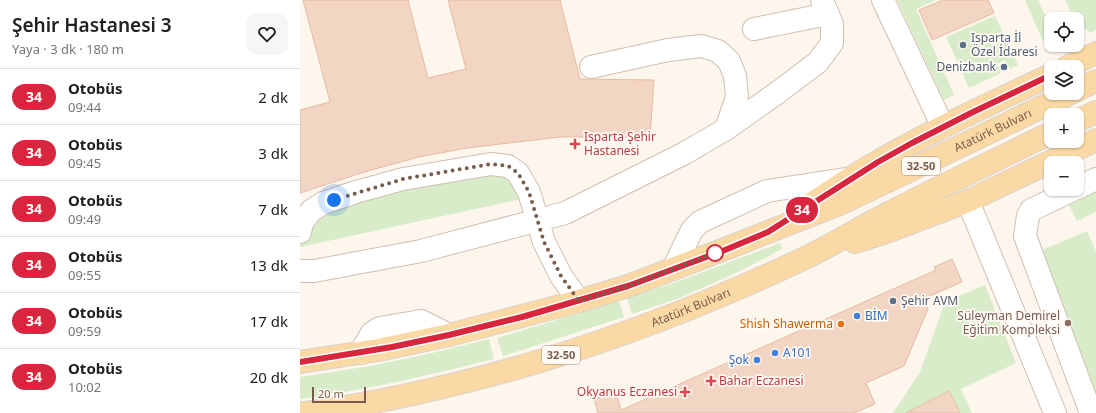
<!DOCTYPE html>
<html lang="tr">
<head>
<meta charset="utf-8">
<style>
  :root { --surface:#fff; --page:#f6f6f6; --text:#202124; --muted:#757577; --line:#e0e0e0 }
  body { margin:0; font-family:"Noto Sans",sans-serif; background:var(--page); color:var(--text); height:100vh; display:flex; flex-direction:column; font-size:15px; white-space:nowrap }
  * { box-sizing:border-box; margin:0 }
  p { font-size:13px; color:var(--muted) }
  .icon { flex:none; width:22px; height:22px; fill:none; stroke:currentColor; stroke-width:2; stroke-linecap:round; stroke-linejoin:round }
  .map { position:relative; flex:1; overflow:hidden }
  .drawer { display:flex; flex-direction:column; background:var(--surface); width:300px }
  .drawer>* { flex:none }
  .badge { padding:0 8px; border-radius:13px; font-size:14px; line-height:26px }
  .controls { position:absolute; left:744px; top:12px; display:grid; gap:8px }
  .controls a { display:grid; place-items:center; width:40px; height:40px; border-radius:8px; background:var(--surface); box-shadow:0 1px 3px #0004; font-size:20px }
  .scale { position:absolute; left:12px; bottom:10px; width:54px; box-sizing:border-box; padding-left:4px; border:2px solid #7a5c4d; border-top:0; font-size:11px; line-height:14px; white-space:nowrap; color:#7a5c4d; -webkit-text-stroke:3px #fffaf3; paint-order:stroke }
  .you { position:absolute; width:20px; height:20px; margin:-10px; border:3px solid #fff; border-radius:50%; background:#1a73e8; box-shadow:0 0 0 6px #1a73e833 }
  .map>.badge { position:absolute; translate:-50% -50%; box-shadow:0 0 0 2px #fff }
  .round { display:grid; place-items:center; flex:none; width:42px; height:42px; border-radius:12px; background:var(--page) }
  .overview { display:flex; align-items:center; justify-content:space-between; height:68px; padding:0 12px }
  h1 { font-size:19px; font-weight:600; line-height:30px }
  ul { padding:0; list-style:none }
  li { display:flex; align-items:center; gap:12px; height:56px; padding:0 12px; border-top:1px solid var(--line) }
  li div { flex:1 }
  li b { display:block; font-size:15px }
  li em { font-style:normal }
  li .badge { min-width:44px; font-weight:700; text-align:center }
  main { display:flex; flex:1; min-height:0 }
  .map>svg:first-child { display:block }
  .green { fill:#d8ecc9 }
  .building { fill:#f3d5c3; stroke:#e6bba3 }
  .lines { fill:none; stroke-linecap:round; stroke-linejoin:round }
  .minor-casing { stroke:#d1beb0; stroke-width:24 }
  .major-casing { stroke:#dad1cd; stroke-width:24 }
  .minor { stroke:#fff; stroke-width:22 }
  .major { stroke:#fbd9a5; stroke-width:22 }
  .line-casing { stroke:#fff; stroke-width:9 }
  .line { stroke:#d7263d; stroke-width:6 }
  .walk { stroke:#7a5c4d; stroke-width:4; stroke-dasharray:0 7.2 }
  .service-dot { fill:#5c6f8a; stroke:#fffaf3; stroke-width:1.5 }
  .health-dot { fill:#e0444e; stroke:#fffaf3; stroke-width:1.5 }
  .stop-dot { fill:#fff; stroke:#d7263d; stroke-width:2 }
  .shop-dot { fill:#3f7fe0; stroke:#fffaf3; stroke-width:1.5 }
  .education-dot { fill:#8d6e63; stroke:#fffaf3; stroke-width:1.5 }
  .food-dot { fill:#e8710a; stroke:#fffaf3; stroke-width:1.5 }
  .labels { text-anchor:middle; stroke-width:3.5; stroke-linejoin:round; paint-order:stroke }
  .shield { fill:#fffaf3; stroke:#a28b7f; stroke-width:1 }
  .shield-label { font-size:11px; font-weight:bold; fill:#7a5c4d }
  .service-label { font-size:12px; fill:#4e5e75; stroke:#fffaf3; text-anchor:start }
  .street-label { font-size:12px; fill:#7a5c4d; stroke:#fffaf3 }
  .health-label { font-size:12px; fill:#be3a42; stroke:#fffaf3; text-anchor:start }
  .shop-label { font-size:12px; fill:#366cbe; stroke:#fffaf3; text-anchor:start }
  .education-label { font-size:12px; fill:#785e54; stroke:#fffaf3; text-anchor:end }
  .food-label { font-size:12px; fill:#c56008; stroke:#fffaf3; text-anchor:end }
</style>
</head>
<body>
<main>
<section class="drawer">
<div class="overview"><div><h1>Şehir Hastanesi 3</h1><p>Yaya · 3 dk · 180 m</p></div><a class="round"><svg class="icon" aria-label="heart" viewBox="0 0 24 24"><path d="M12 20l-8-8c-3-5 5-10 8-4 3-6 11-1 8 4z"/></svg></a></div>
<ul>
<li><span class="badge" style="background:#d7263d;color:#fff">34</span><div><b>Otobüs</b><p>09:44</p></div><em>2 dk</em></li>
<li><span class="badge" style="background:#d7263d;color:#fff">34</span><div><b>Otobüs</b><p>09:45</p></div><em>3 dk</em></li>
<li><span class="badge" style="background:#d7263d;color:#fff">34</span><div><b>Otobüs</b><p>09:49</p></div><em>7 dk</em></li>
<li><span class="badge" style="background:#d7263d;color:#fff">34</span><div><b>Otobüs</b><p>09:55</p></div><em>13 dk</em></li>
<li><span class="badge" style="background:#d7263d;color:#fff">34</span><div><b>Otobüs</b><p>09:59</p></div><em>17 dk</em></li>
<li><span class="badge" style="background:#d7263d;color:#fff">34</span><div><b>Otobüs</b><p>10:02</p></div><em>20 dk</em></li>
</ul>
</section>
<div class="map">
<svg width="796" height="413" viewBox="0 0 796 413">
  <rect width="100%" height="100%" fill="#fdf6ec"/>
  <g class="green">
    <polygon points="597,0 636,0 616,9 654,95 644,100"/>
    <polygon points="725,0 738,0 751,28 751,44 746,43 742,39"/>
    <polygon points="765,0 796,0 796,30 790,33 778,23 777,19 775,19"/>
    <polygon points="695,16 718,65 710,69 705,60 697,64 701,73 669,88 646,37"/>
    <polygon points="191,164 231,197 0,247 0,232 11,211"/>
    <polygon points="796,192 796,212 777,221 769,205"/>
    <polygon points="787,231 796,252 796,401 740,251"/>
    <polygon points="480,243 482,249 436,273 382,297 332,314 327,298 379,281"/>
    <polygon points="685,285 716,363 661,389 672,413 593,413 620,372 645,302"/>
    <polygon points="319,301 324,317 203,356 197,338"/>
    <path d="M 189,339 L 194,359 C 130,375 66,390 0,399 L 0,377 L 70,366 L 128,354 Z"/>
  </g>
  <g class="building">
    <polygon points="3,0 108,0 128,78 166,69 148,0 260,0 280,79 354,80 350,137 260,137 167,148 119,157 64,172 0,193 0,110 30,102"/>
    <polygon points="643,0 688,0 694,13 632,40 619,10"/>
    <polygon points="652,259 662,282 623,299 628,309 604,366 566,383 575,404 554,413 298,413 294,399 316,392 321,410 636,270 634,267"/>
    <polygon points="649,391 660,413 606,413"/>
  </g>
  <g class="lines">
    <defs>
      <g id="minor">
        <polyline points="583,0 643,127"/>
        <polyline points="454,29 528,14"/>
        <polyline points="291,67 368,50 401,46 418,51 429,61 435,76 437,97 426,129"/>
        <polyline points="777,188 796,179"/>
        <polyline points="775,189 731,210 728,216 725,236 791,413"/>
        <polyline points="668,201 755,413"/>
        <polyline points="0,232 2,223 11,211 23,203 56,192 103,179 191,164 208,166 218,173 229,192 244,242 261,276 279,301"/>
        <polyline points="373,269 392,230 400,222 467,191 552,178"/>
        <polyline points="0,271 14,271 121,251 265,213 385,153 426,129 477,93 518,62 532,43 532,24 522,0"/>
        <polyline points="60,353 72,333 80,328 121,321 149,335"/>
      </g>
      <g id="major">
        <polyline points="767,67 796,53"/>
        <polyline points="777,90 796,81"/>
        <polyline points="777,121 796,112"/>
        <path d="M 509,205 C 533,190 555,174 579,161 C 635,129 693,102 751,75"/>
        <polyline points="555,242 589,231 668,201 796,140"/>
        <path id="s1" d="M 0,362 L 78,350 L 149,335 L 279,301 L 328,286 L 425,249 L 544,202 L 771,93"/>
        <path id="s2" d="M 5,413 C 50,408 95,398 139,388 C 265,359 386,314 503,259 C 531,246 557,229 585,215 C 640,187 695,160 751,133"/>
      </g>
    </defs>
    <use href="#minor" class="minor-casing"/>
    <use href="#major" class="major-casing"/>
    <use href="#minor" class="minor"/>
    <use href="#major" class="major"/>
  </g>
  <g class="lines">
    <defs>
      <polyline id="line" points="0,362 92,347 149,335 222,317 328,286 425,250 468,232 578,162 612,143 673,112 751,75"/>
    </defs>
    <use href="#line" class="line-casing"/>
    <use href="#line" class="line"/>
    <polyline class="walk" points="34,200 103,179 191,164 208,166 218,173 229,192 244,242 261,276 279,301 328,286 415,253"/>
  </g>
  <g class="service-dot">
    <circle cx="663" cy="45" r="4"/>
    <circle cx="704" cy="67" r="4"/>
    <circle cx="593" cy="301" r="4"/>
  </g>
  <g class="health-dot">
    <path d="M273 138h4v4h4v4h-4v4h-4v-4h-4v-4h4z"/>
    <path d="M409 375h4v4h4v4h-4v4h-4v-4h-4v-4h4z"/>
    <path d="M383 386h4v4h4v4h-4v4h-4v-4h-4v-4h4z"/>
  </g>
  <circle class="stop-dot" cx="415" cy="253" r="8"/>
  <g class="shop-dot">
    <circle cx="557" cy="316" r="4"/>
    <circle cx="475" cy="353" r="4"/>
    <circle cx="457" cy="360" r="4"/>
  </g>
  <circle class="education-dot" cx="768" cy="323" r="4"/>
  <circle class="food-dot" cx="541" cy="324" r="4"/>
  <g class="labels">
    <g class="shield">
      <rect x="602" y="157" width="38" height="18" rx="3"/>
      <rect x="242" y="346" width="38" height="18" rx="3"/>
    </g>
    <g class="shield-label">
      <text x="621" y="170">32-50</text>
      <text x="261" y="359">32-50</text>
    </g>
    <g class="service-label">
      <text x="671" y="42">Isparta İl<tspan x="671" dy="14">Özel İdaresi</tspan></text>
      <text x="696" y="71" text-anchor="end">Denizbank</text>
      <text x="601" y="305">Şehir AVM</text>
    </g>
    <g class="street-label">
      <text dy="4" stroke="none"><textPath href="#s1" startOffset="734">Atatürk Bulvarı</textPath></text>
      <text dy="4" stroke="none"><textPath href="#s2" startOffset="401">Atatürk Bulvarı</textPath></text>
    </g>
    <g class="health-label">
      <text x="284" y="141">Isparta Şehir<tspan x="284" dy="14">Hastanesi</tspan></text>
      <text x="419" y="385">Bahar Eczanesi</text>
      <text x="377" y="396" text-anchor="end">Okyanus Eczanesi</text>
    </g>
    <g class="shop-label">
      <text x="565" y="320">BİM</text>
      <text x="483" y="357">A101</text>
      <text x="449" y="364" text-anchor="end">Şok</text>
    </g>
    <g class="education-label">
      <text x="760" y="320">Süleyman Demirel<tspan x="760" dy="14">Eğitim Kompleksi</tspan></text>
    </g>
    <g class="food-label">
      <text x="533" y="328">Shish Shawerma</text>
    </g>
  </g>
</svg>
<div class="controls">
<a><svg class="icon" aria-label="locate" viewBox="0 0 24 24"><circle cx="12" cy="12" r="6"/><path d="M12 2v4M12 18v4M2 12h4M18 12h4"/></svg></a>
<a><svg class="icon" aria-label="layers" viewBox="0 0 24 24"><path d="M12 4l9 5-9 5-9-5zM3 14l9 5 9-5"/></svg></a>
<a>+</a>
<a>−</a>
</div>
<div class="scale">20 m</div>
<div class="you" style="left:34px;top:200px"></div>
<b class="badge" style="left:502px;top:210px;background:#d7263d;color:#fff">34</b>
</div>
</main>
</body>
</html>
